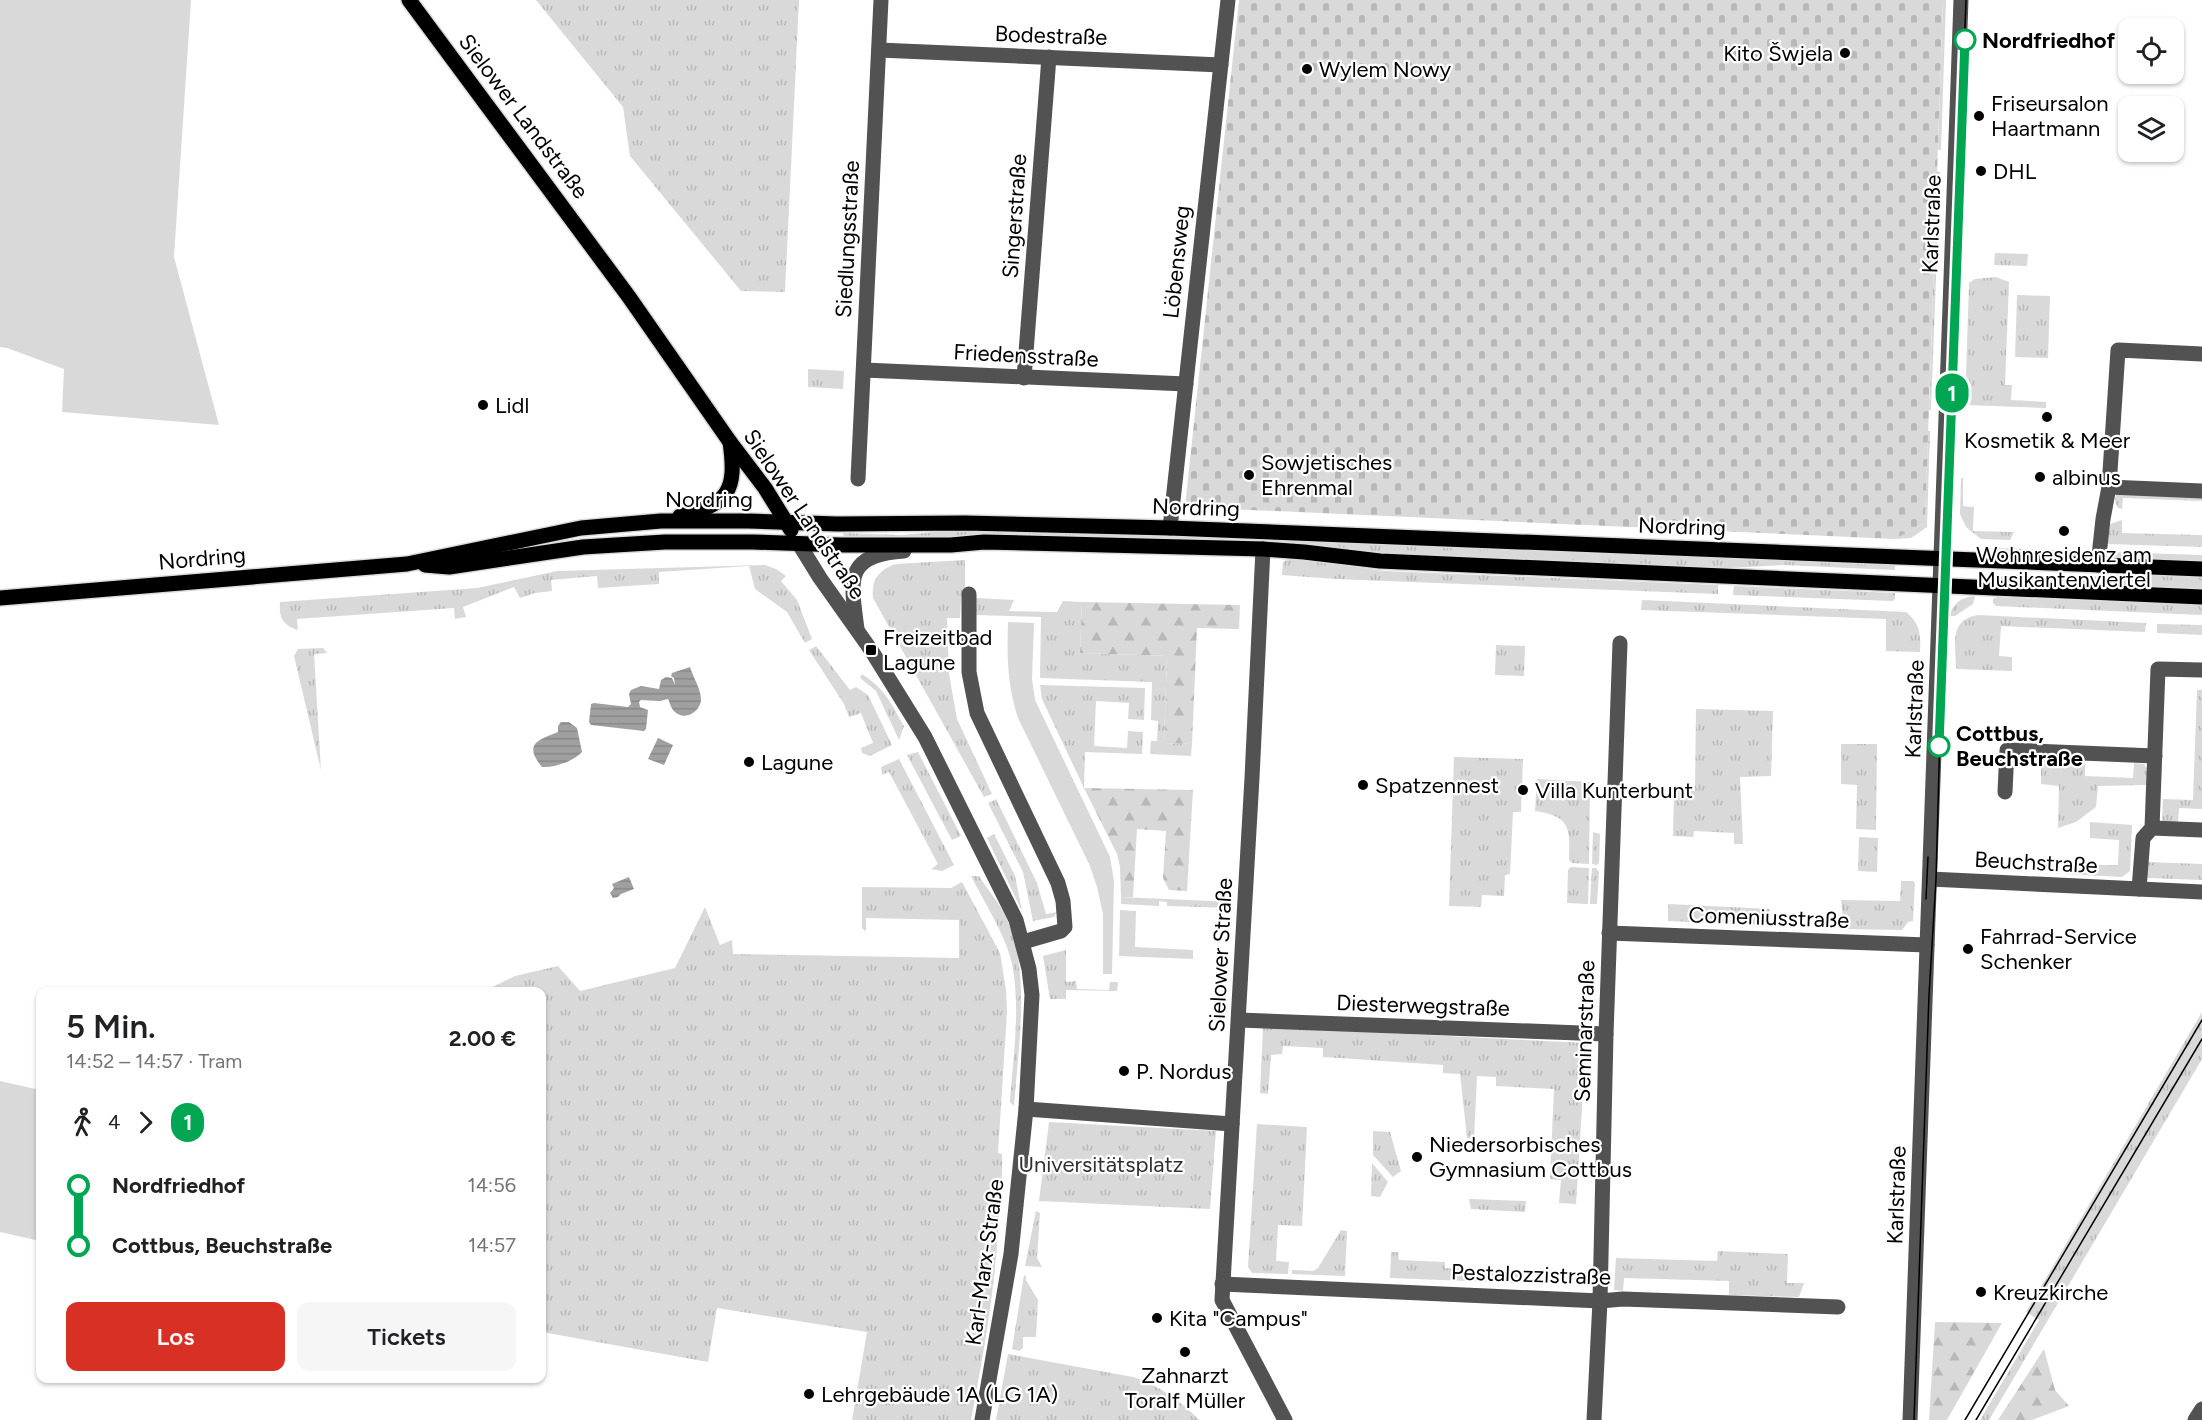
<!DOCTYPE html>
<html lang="de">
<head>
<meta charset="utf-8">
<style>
  :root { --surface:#fff; --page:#f6f6f6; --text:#202124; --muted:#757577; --accent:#d93025 }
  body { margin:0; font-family:Figtree,sans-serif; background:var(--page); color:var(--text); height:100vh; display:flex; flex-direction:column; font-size:22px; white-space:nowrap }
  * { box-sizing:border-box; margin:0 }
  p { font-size:20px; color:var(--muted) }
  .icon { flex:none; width:33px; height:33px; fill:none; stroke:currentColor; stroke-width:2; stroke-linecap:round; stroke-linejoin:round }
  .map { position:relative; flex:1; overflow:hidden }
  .panel { position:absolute; left:36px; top:987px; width:510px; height:396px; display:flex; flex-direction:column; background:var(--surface); border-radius:12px; box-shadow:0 2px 4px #0004 }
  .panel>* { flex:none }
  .badge { padding:0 12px; border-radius:20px; font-size:21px; line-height:39px }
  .controls { position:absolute; left:2118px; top:18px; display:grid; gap:12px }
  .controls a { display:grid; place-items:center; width:66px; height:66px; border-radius:12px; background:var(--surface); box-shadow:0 2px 4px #0004; font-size:30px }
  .map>.badge { position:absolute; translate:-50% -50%; box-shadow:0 0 0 3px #fff }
  .legs { display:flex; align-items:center; gap:9px; height:66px; padding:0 30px; font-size:20px }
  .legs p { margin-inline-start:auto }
  .overview { display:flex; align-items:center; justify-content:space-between; height:102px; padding:0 30px }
  h1 { font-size:33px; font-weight:600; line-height:45px }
  .cta { display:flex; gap:12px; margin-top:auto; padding:12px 30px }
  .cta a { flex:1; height:69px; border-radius:12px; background:var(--accent); color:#fff; font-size:24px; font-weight:600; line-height:69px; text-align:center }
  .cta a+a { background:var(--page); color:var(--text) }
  ul { padding:0 30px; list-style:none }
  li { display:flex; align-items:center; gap:21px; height:60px; font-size:22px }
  li i { display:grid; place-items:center; width:9px; height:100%; margin:0 8px; background:currentColor }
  li i::after { content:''; width:15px; height:15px; margin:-8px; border:4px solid; border-radius:50%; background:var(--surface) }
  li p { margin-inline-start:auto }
  li:first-child i { background:linear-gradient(#0000 50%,currentColor 0) }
  li:last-child i { background:linear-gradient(currentColor 50%,#0000 0) }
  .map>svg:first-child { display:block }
  .grass { fill:url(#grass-tufts) }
  .forest { fill:url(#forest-firs) }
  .cemetery { fill:url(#cemetery-stones) }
  .garden { fill:#d9d9d9 }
  .water { fill:url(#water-rules) }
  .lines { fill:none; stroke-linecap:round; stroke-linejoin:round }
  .major-casing { stroke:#dbdbdb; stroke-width:18 }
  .minor { stroke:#525252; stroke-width:15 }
  .major { stroke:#000; stroke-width:15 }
  .tram { stroke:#000; stroke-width:1.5 }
  .line-1-casing { stroke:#fff; stroke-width:14 }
  .line-1 { stroke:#00a651; stroke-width:9 }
  .stop-1-dot { fill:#fff; stroke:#00a651; stroke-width:3 }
  .poi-dot { fill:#000; stroke:#fff; stroke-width:2 }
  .labels { text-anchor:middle; stroke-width:4.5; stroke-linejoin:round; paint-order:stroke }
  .street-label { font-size:22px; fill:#000; stroke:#fff }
  .stop-label { font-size:22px; font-weight:bold; fill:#000; stroke:#fff; text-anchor:start }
  .poi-label { font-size:22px; fill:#000; stroke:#fff; text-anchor:start }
  .park-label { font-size:22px; fill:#303030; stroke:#fff }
</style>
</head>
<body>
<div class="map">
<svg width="2202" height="1420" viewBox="0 0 2202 1420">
  <defs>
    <pattern id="grass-tufts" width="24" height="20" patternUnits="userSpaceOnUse" patternTransform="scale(1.5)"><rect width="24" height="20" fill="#d9d9d9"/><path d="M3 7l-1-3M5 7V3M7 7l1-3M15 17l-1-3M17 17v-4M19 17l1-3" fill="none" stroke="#b8b8b8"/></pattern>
    <pattern id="forest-firs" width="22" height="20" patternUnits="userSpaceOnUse" patternTransform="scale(1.5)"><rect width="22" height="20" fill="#d9d9d9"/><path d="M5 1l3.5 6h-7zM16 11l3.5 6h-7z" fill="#b8b8b8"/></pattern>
    <pattern id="cemetery-stones" width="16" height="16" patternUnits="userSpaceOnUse" patternTransform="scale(1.5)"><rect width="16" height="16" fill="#d9d9d9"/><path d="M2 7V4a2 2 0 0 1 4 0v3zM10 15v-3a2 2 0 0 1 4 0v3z" fill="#b8b8b8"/></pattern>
    <pattern id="water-rules" width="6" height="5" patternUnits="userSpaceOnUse" patternTransform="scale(1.5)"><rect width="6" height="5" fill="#a0a0a0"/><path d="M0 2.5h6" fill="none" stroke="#888"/></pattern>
  </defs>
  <rect width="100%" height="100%" fill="#fff"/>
  <g class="grass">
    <polygon points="536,0 799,0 785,292 741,291 630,156 623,107"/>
    <polygon points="1943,0 1946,0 1941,150 1938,150"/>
    <polygon points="1937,172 1940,172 1931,410 1929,410"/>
    <polygon points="1995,253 2028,254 2027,266 1994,265"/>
    <polygon points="1996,277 2009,282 2005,385 2012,385 2011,400 2046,402 2046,408 1965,405 1969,283 1975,279"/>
    <polygon points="2017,295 2050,296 2048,358 2015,357"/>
    <polygon points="808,369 844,371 843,389 808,387"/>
    <polygon points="1928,431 1930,431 1927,527 1911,538 1895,539 1925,523"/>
    <polygon points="1961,478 1963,478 1963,506 1974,507 1973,531 2014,532 2010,540 1981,539 1966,527 1960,514"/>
    <path d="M 2118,492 L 2202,495 L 2202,501 L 2123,498 L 2122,509 L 2118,508 C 2114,501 2114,498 2118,492 Z"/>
    <polygon points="2122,520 2122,533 2202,535 2202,547 2107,544 2110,524"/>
    <polygon points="970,529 1220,536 1220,541 972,535 932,540 844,538 843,533 901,535"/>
    <polygon points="1234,536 1560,551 1895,563 1895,570 1783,565 1710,569 1389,555 1234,542"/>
    <polygon points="1995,548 2090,551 2083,557 1994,553"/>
    <polygon points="2108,552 2202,555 2202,561 2112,558"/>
    <polygon points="1291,558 1385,571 1718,585 1718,594 1335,579 1282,575 1283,562"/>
    <path d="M 965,560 L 965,593 L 961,598 L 960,618 L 947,618 L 949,674 L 957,719 L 992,794 L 984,797 L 873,598 C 871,580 879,569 896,564 Z"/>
    <path d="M 765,565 L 776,569 L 786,576 L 781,581 L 797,600 L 812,639 L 805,643 L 787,612 L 755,589 L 749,566 L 659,572 L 659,584 L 598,588 L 597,576 L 551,580 L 552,591 L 535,593 L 520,598 L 514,587 L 463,607 L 466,617 L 455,619 L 454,608 L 297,619 L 298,630 C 282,625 279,617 280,602 L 477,588 L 557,571 Z"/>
    <polygon points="2127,574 2202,577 2202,589 1993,581 1993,576 2078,578"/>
    <polygon points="1734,586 1895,593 1895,599 1893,601 1733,595"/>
    <path d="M 1975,596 L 1973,604 L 1955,616 L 1950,616 C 1952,603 1962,597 1975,596 Z"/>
    <polygon points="1997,597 2202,605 2202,615 1996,606 1993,603 1993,599"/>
    <polygon points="976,598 1014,600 1009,611 1057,612 1063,601 1082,602 1080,653 1167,656 1164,743 1192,744 1191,756 1150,754 1151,741 1157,741 1158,721 1151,720 1152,682 1040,678 1041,617 976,615"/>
    <path d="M 1642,600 L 1906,612 C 1920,623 1921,635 1920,652 L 1886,651 L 1886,619 L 1641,610 Z"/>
    <path d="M 1978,615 L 2146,623 L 2145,632 L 2001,626 L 1999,656 L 2012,657 L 2012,671 L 1956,669 C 1956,645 1948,620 1978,615 Z"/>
    <polygon points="2157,624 2202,625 2202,635 2157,633"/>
    <polygon points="1496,645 1525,646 1524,676 1495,675"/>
    <polygon points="816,646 850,690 856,687 868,695 892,745 870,756 862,753 861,748 873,743 861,713 849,717 844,704 809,650"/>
    <polygon points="323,648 327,653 314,654 321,770 294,656 298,649"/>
    <path d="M 862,674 C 886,690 890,702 904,726 L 899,740 L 876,691 L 860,678 Z"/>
    <polygon points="1040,685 1145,688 1144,720 1128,719 1129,703 1096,701 1094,746 1127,748 1128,731 1143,732 1142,754 1085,752 1084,788 1042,699"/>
    <polygon points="2197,690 2202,690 2202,809 2179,808 2178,822 2162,822 2163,799 2193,800"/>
    <polygon points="1696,709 1773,711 1771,776 1740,777 1743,844 1734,844 1734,833 1694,831 1693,837 1673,836 1674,791 1695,791"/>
    <polygon points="1841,744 1877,744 1876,830 1856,829 1857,785 1841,784"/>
    <polygon points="918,752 961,836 952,840 907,755"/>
    <polygon points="2020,755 2085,757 2085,776 2133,778 2134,763 2144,764 2148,770 2147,785 2098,786 2096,807 2076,822 2058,828 2059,786 2041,784 2041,766 2020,766 2015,760"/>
    <polygon points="1454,757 1523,759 1521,812 1513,812 1510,874 1505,875 1504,896 1482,895 1481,907 1449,906"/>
    <polygon points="899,759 954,865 942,871 931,869 938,864 889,772 882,775 881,767"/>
    <path d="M 1537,779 L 1590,782 L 1589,864 L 1572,863 L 1569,860 C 1570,829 1571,816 1535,811 Z"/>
    <polygon points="996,799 1037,883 1046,914 1057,912 1054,917 1033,921 1023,872 988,803"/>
    <polygon points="2090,822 2132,825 2130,871 2122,877 2064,874 2065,865 2118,865 2119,840 2090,838"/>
    <polygon points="1593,832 1600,834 1599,863 1597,865 1592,864"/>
    <polygon points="994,834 1015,876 1022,911 987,838"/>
    <polygon points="1859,837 1878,838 1877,872 1858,871"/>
    <polygon points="2145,862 2202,864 2202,880 2148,878 2145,873"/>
    <polygon points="1571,867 1589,868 1588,904 1567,903 1568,870"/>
    <polygon points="1592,868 1596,868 1599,872 1597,904 1590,904"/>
    <path d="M 971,876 L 979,876 C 987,889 998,901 1005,915 C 1032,969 1018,1048 1014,1106 L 1010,1102 C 1013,1057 1021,1008 1012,964 C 1005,933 985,904 971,876 Z"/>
    <polygon points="1901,881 1913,881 1915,883 1913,921 1908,922 1902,930 1844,929 1841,900 1900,901"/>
    <path d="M 962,882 L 1000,953 L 1006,990 L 1007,1012 L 998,1153 L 1002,1154 C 1003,1174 1000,1194 999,1214 C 996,1284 984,1351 971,1420 L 852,1420 L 867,1332 L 717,1308 L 708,1362 L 542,1332 L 542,992 L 484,991 L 515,976 L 558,966 L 580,991 L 675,968 L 705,907 L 720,945 L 732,940 L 733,954 L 959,958 L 959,920 L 866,918 L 866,931 L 864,930 L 862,928 L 862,887 L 951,888 Z"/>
    <polygon points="1121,897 1232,902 1232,908 1167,906 1167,902 1159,901 1159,906 1121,904"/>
    <polygon points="1668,904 1770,909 1768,925 1668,921"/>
    <polygon points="1066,950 1066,982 1076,981 1077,989 1109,990 1110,982 1118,982 1117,991 1066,990 1066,999 1050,999 1043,956"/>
    <polygon points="2202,1012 2202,1059 1989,1420 1980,1420 2039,1320 2026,1312"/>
    <polygon points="1263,1027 1586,1043 1576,1204 1559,1203 1561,1180 1550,1179 1554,1089 1496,1086 1496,1077 1477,1076 1474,1139 1467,1138 1460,1074 1443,1073 1443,1065 1323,1057 1323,1048 1283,1046 1282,1054 1271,1055 1268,1094 1260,1093"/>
    <polygon points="1049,1122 1216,1131 1210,1209 1039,1201"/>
    <polygon points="1257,1124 1307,1127 1302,1226 1278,1225 1276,1261 1289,1262 1288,1274 1252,1273 1248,1267"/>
    <polygon points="1373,1131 1390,1132 1401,1171 1393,1177 1373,1155"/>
    <polygon points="1372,1163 1388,1182 1380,1197 1371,1196"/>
    <polygon points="1469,1199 1526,1201 1525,1212 1471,1209"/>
    <polygon points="1036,1211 1040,1213 1037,1258 1042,1267 1025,1266"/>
    <polygon points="1341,1230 1347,1231 1345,1276 1292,1274 1292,1270 1313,1271 1318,1268"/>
    <polygon points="1718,1251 1788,1254 1787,1283 1804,1283 1799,1297 1729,1295 1729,1281 1624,1278 1623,1291 1614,1290 1616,1258 1717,1261"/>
    <polygon points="1391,1252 1398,1252 1399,1260 1445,1262 1445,1268 1522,1270 1521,1283 1390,1278"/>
    <polygon points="1024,1275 1026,1276 1026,1280 1038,1300 1036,1337 1023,1337 1023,1348 1019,1351 1012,1349"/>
    <path d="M 1008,1354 L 1133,1377 C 1158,1385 1181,1401 1199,1420 L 996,1420 Z"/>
  </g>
  <g class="forest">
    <polygon points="1082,602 1240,605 1239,629 1197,628 1192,744 1164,743 1167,656 1080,653"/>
    <polygon points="1084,788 1193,790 1187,891 1169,890 1163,878 1166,831 1137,829 1133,897 1121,897 1120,867 1117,854"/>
    <polygon points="1935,1322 2002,1323 1947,1420 1929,1420"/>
    <polygon points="2044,1349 2055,1390 2069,1406 2032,1420 1998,1420"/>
  </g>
  <polygon class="cemetery" points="1239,0 1943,0 1925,523 1895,539 1185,507"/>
  <g class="garden">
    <polygon points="0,0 191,0 174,257 219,425 62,412 64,369 7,348 0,347"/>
    <path d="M 1008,622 L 1034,623 L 1032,679 L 1035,700 L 1110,857 L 1114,881 L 1112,974 L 1103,974 L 1103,914 L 1097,887 L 1090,866 L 1018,718 C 1007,684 1007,657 1008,622 Z"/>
    <polygon points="1120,910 1136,911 1135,947 1193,950 1193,959 1119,956"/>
    <polygon points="0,1081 40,1090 40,1241 0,1232"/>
  </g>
  <g class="water">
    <path d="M 690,667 C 693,677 701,689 701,700 C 700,712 685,721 675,712 C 671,709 670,703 668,699 L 660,701 L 641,700 L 639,702 L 640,707 L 648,710 L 646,729 L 644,731 L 591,725 L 589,722 L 591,704 L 594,703 L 628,707 L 631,704 L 629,694 L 631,690 L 641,686 L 659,689 L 661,680 L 666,677 L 672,678 L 675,685 L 674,678 L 671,676 L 672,673 Z"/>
    <path d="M 561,722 L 569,722 L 577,728 L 582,752 C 574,761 554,768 542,767 C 523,744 538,740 558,732 L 558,726 Z"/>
    <polygon points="658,738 673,745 664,765 648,759"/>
    <polygon points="629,877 634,889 621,894 618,897 613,898 610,893 614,888 612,884"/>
  </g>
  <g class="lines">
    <defs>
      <g id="major">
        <polyline points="409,0 629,297 730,442 765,488 791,530"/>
        <path d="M 680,516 C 729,504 737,491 730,442"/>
        <polyline points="425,565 449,567 583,547 665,542 753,542 841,545 951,545 984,542 1263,549 1304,552 1380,561 2202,597"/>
        <polyline points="0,598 407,564 581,528 661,521 748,521 837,524 965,523 1170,528 2202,569"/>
      </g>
    </defs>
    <use href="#major" class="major-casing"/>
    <g class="minor">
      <polyline points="879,50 1221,65"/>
      <polyline points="864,370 1186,384"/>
      <polyline points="1024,378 1049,57"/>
      <polyline points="858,479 881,0"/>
      <polyline points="2109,487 2202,491"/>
      <polyline points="1170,528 1228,0"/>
      <polyline points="799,544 820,578 871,650 925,737 1016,920 1029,969 1032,995 1026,1109 1011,1254 982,1420"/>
      <polyline points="1263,549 1252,778 1222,1300 1285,1420"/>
      <polyline points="2098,565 2103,519 2109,487 2118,350 2202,354"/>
      <polyline points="969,594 969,672 977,713 1058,883 1063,901 1065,927 1061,931 1023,942"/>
      <path d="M 857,629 C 851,581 843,555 904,551"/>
      <polyline points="2005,792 2007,750 2155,756"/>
      <polyline points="2152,828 2202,830"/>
      <polyline points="1930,879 2202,892"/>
      <polyline points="2139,889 2143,838 2152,828 2158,669 2202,670"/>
      <polyline points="1609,933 1927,945"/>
      <polyline points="1239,1020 1606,1034"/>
      <polyline points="1026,1109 1232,1124"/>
      <polyline points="1222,1284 1600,1301 1623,1299 1838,1307"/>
      <polyline points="1594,1420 1600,1301 1606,1034 1620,643"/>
      <polyline points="1910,1420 1961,0"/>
      <polyline points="2195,1420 2202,1409"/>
    </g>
    <use href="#major" class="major"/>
    <g class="tram">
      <polyline points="1926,899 1928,857"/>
      <polyline points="1914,1420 1929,995 1936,879 1944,585 1966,0"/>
      <polyline points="1965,1420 2202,1020"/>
      <polyline points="1976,1420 2202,1039"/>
    </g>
  </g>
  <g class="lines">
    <defs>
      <polyline id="line-1" points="1939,746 1965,40"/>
    </defs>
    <use href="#line-1" class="line-1-casing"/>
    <use href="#line-1" class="line-1"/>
  </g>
  <g class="stop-1-dot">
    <circle cx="1965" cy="40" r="10"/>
    <circle cx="1939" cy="746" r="10"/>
  </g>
  <g class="poi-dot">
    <circle cx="1845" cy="53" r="6"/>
    <circle cx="1307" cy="69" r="6"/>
    <circle cx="1979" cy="116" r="6"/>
    <circle cx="1981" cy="171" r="6"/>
    <circle cx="483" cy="405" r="6"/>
    <circle cx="2047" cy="417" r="6"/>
    <circle cx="1249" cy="475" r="6"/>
    <circle cx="2040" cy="477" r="6"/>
    <circle cx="2064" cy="531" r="6"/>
    <rect x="865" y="644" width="12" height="12" rx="3"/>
    <circle cx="749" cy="762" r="6"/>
    <circle cx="1363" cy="785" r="6"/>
    <circle cx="1523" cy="790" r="6"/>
    <circle cx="1968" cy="949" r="6"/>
    <circle cx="1124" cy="1071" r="6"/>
    <circle cx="1417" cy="1157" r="6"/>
    <circle cx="1981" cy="1292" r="6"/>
    <circle cx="1157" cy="1318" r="6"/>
    <circle cx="1185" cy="1352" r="6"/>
    <circle cx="809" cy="1394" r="6"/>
  </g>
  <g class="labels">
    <g class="street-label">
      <text transform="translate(1051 35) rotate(2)" y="8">Bodestraße</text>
      <text transform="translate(524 116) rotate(53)" y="8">Sielower Landstraße</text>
      <text transform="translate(1014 216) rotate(-86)" y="8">Singerstraße</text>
      <text transform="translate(1931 224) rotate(-88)" y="8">Karlstraße</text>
      <text transform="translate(847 239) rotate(-87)" y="8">Siedlungsstraße</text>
      <text transform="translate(1176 262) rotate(-84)" y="8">Löbensweg</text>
      <text transform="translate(1026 355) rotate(3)" y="8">Friedensstraße</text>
      <text x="709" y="507">Nordring</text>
      <text transform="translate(1196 507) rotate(2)" y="8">Nordring</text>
      <text transform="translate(805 514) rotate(56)" y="8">Sielower Landstraße</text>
      <text transform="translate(1682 526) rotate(2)" y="8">Nordring</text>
      <text transform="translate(202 558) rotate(-5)" y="8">Nordring</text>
      <text transform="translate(1914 709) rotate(-88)" y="8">Karlstraße</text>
      <text transform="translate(2036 862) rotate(3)" y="8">Beuchstraße</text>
      <text transform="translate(1769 917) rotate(2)" y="8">Comeniusstraße</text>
      <text transform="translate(1220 955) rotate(-87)" y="8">Sielower Straße</text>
      <text transform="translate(1423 1005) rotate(2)" y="8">Diesterwegstraße</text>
      <text transform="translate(1584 1031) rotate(-88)" y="8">Seminarstraße</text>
      <text transform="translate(1896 1195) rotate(-88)" y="8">Karlstraße</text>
      <text transform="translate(984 1262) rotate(-82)" y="8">Karl-Marx-Straße</text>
      <text transform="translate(1531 1274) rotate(2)" y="8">Pestalozzistraße</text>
    </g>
    <g class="stop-label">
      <text x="1982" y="48">Nordfriedhof</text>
      <text x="1956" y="741">Cottbus,<tspan x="1956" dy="25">Beuchstraße</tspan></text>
    </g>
    <g class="poi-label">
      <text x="1833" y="61" text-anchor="end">Kito Šwjela</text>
      <text x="1319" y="77">Wylem Nowy</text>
      <text x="1991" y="111">Friseursalon<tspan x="1991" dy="25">Haartmann</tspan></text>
      <text x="1993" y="179">DHL</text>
      <text x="495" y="413">Lidl</text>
      <text x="2047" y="448" text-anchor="middle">Kosmetik &amp; Meer</text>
      <text x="1261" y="470">Sowjetisches<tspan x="1261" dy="25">Ehrenmal</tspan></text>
      <text x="2052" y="485">albinus</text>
      <text x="2064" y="562" text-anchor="middle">Wohnresidenz am<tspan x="2064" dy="25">Musikantenviertel</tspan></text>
      <text x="883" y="645">Freizeitbad<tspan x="883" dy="25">Lagune</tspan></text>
      <text x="761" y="770">Lagune</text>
      <text x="1375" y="793">Spatzennest</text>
      <text x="1535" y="798">Villa Kunterbunt</text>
      <text x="1980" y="944">Fahrrad-Service<tspan x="1980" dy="25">Schenker</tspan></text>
      <text x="1136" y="1079">P. Nordus</text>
      <text x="1429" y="1152">Niedersorbisches<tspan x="1429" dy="25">Gymnasium Cottbus</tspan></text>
      <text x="1993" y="1300">Kreuzkirche</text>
      <text x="1169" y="1326">Kita "Campus"</text>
      <text x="1185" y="1383" text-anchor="middle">Zahnarzt<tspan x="1185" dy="25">Toralf Müller</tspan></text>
      <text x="821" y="1402">Lehrgebäude 1A (LG 1A)</text>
    </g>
    <g class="park-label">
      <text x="1101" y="1172">Universitätsplatz</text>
    </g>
  </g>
</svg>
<div class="controls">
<a><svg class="icon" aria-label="locate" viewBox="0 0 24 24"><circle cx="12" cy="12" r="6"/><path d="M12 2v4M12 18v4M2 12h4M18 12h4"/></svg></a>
<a><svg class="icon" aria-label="layers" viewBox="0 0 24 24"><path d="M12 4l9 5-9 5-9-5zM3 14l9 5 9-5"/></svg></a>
</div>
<b class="badge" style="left:1952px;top:393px;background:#00a651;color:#fff">1</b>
<section class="panel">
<div class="overview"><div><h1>5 Min.</h1><p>14:52 – 14:57 · Tram</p></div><b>2.00 €</b></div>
<div class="legs"><svg class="icon" aria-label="walk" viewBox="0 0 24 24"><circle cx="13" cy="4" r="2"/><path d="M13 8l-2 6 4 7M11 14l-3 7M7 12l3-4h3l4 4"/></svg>4<svg class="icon" aria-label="forward" viewBox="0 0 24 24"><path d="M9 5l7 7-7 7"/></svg><b class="badge" style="background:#00a651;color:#fff">1</b></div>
<ul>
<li><i style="color:#00a651"></i><b>Nordfriedhof</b><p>14:56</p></li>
<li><i style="color:#00a651"></i><b>Cottbus, Beuchstraße</b><p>14:57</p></li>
</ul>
<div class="cta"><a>Los</a><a>Tickets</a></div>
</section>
</div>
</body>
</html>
